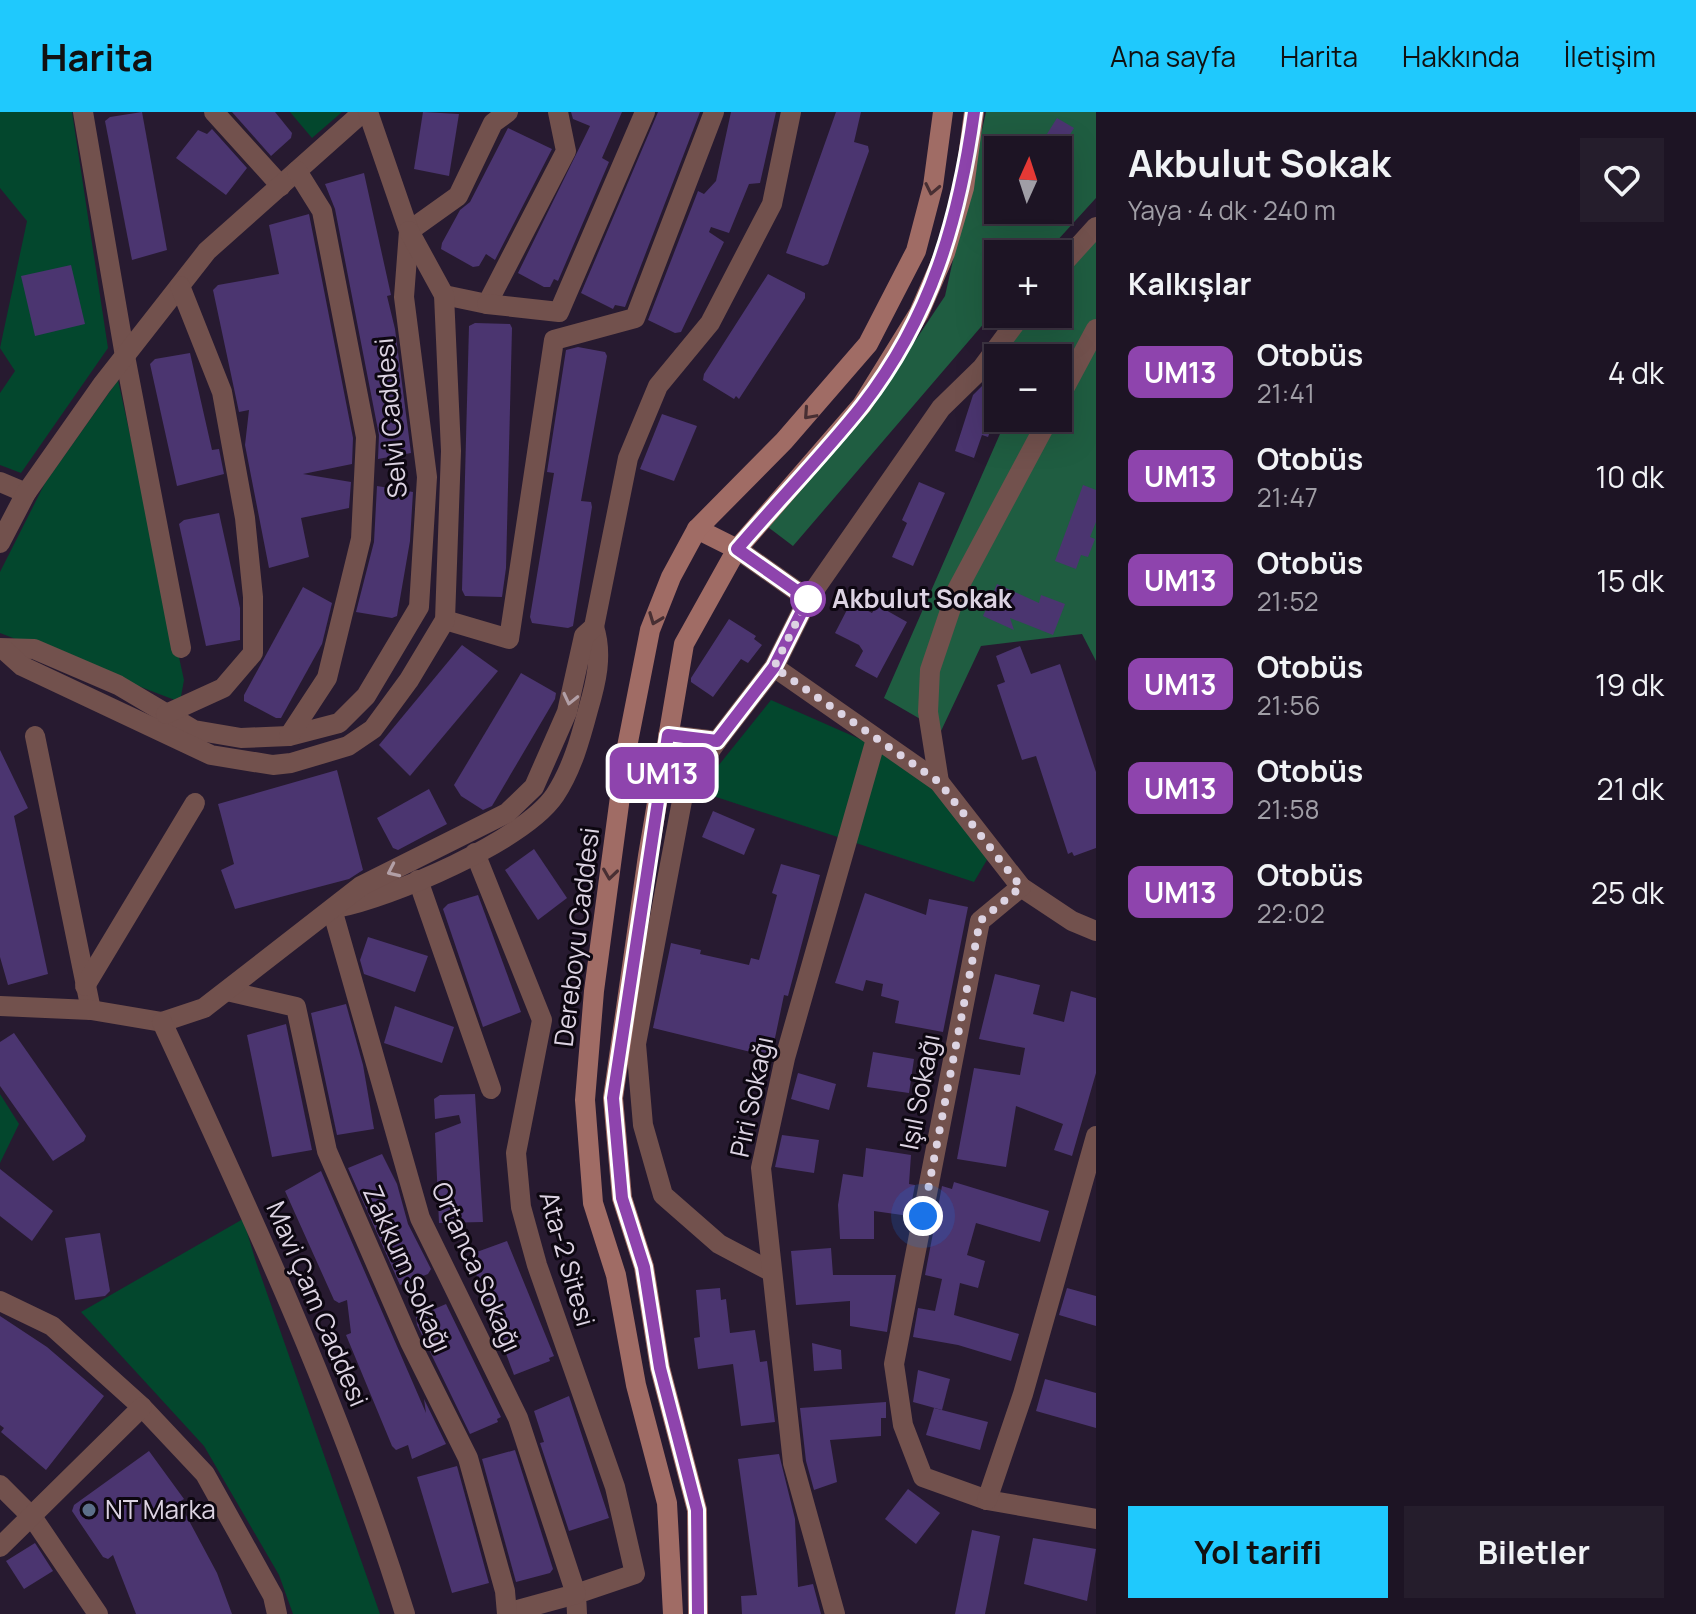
<!DOCTYPE html>
<html lang="tr">
<head>
<meta charset="utf-8">
<style>
  :root { --surface:#1d1424; --page:#251d2c; --text:#f1f3f6; --muted:#a09ea6; --line:#3b3341; --accent:#1fc9fd }
  body { margin:0; font-family:Manrope,sans-serif; background:var(--page); color:var(--text); height:100vh; display:flex; flex-direction:column; font-size:30px; white-space:nowrap }
  * { box-sizing:border-box; margin:0 }
  p { font-size:26px; color:var(--muted) }
  .icon { flex:none; width:44px; height:44px; fill:none; stroke:currentColor; stroke-width:2; stroke-linecap:round; stroke-linejoin:round }
  .map { position:relative; flex:1; overflow:hidden }
  .details { display:flex; flex-direction:column; background:var(--surface); width:600px }
  .details>* { flex:none }
  .badge { padding:0 16px; border-radius:12px; font-size:28px; line-height:52px }
  .needle { width:52px; rotate:3deg }
  .buttons { position:absolute; left:984px; top:24px; display:grid; gap:16px }
  .buttons a { display:grid; place-items:center; width:88px; height:88px; border-radius:0px; background:var(--surface); box-shadow:0 8px 32px #0002,0 0 0 2px var(--line); font-size:40px }
  .you { position:absolute; width:40px; height:40px; margin:-20px; border:6px solid #fff; border-radius:50%; background:#1a73e8; box-shadow:0 0 0 12px #1a73e833 }
  .map>.badge { position:absolute; translate:-50% -50%; box-shadow:0 0 0 4px #fff }
  h2 { padding:0 32px; font-size:30px; line-height:72px }
  .round { display:grid; place-items:center; flex:none; width:84px; height:84px; border-radius:0px; background:var(--page) }
  .headline { display:flex; align-items:center; justify-content:space-between; height:136px; padding:0 32px }
  h1 { font-size:38px; font-weight:700; line-height:60px }
  .action { display:flex; gap:16px; margin-top:auto; padding:16px 32px }
  .action a { flex:1; height:92px; border-radius:0px; background:var(--accent); color:#111; font-size:32px; font-weight:700; line-height:92px; text-align:center }
  .action a+a { background:var(--page); color:var(--text) }
  ul { padding:0; list-style:none }
  li { display:flex; align-items:center; gap:24px; height:104px; padding:0 32px }
  li div { flex:1 }
  li b { display:block; font-size:30px }
  li em { font-style:normal }
  li .badge { min-width:88px; font-weight:700; text-align:center }
  header { display:flex; align-items:center; gap:48px; box-sizing:border-box; height:112px; padding:0 40px; background:var(--accent); color:#111 }
  header strong { font-size:38px }
  nav { display:flex; gap:44px; margin-inline-start:auto; font-size:28px }
  main { display:flex; flex:1; min-height:0 }
  .map>svg:first-child { display:block }
  .green { fill:#03472d }
  .forest { fill:#1f5d41; fill-rule:evenodd }
  .building { fill:#4b3570 }
  .lines { fill:none; stroke-linecap:round; stroke-linejoin:round }
  .street { stroke:#72514d; stroke-width:20 }
  .secondary { stroke:#a06c65; stroke-width:20 }
  .oneway { stroke:#482f33 }
  .oneway2 { stroke:#b29fa6 }
  .line-casing { stroke:#fff; stroke-width:18 }
  .line { stroke:#8e44ad; stroke-width:12 }
  .walk { stroke:#dcd3e2; stroke-width:8; stroke-dasharray:0 14.4 }
  .stop-dot { fill:#fff; stroke:#8e44ad; stroke-width:4 }
  .service-dot { fill:#5c6f8a; stroke:#0d0711; stroke-width:3 }
  .labels { text-anchor:middle; stroke-width:6; stroke-linejoin:round; paint-order:stroke }
  .street-label { font-size:26px; fill:#dcd3e2; stroke:#0d0711 }
  .stop-label { font-size:26px; font-weight:bold; fill:#dcd3e2; stroke:#0d0711; text-anchor:start }
  .poi-label { font-size:26px; fill:#dcd3e2; stroke:#0d0711; text-anchor:start }
</style>
</head>
<body>
<header>
<strong>Harita</strong>
<nav><a>Ana sayfa</a><a>Harita</a><a>Hakkında</a><a>İletişim</a></nav>
</header>
<main>
<div class="map">
<svg width="1096" height="1502" viewBox="0 0 1096 1502">
  <rect width="100%" height="100%" fill="#271a30"/>
  <g class="green">
    <polygon points="0,0 72,0 108,236 21,361 0,353 0,281 15,259 0,236 27,109 0,76"/>
    <polygon points="290,0 342,0 312,26"/>
    <polygon points="118,268 184,568 180,590 0,521 0,460 45,371"/>
    <polygon points="771,588 903,646 991,741 974,770 698,679"/>
    <polygon points="0,982 19,1012 0,1051"/>
    <polygon points="243,1107 256,1150 380,1502 293,1502 279,1463 204,1334 81,1200"/>
  </g>
  <g class="forest">
    <path d="M 986,0 L 1096,0 L 1096,86 L 1045,142 L 998,142 L 998,195 L 793,434 L 760,409 L 879,283 L 945,184 ZM 998,38 L 1058,38 L 1058,98 L 998,98 Z"/>
    <polygon points="1096,118 1096,549 1082,522 981,534 941,619 884,586 1007,306 1058,306 1058,246 998,246 998,274 986,247 1024,202 1058,202 1058,162"/>
  </g>
  <g class="building">
    <polygon points="142,0 167,138 132,148 105,9 110,5"/>
    <polygon points="232,0 275,0 292,21 291,26 271,44"/>
    <polygon points="423,0 459,2 449,64 414,57"/>
    <polygon points="571,0 622,0 602,46 609,50 558,169 554,167 550,175 544,175 518,161 590,14 573,7"/>
    <polygon points="658,0 700,0 625,195 615,193 613,197 581,181"/>
    <polygon points="731,0 776,0 760,71 749,72 729,121 711,115 709,120 724,130 681,220 675,221 648,208 698,79 704,82 716,69"/>
    <polygon points="836,0 861,0 854,30 868,34 869,39 828,152 823,154 786,141"/>
    <polygon points="1057,6 1074,16 1059,40 1042,30"/>
    <polygon points="508,16 552,37 495,148 486,142 479,154 473,155 441,137 442,131 460,98 470,90"/>
    <polygon points="212,17 247,56 226,83 176,46 198,18 207,22"/>
    <polygon points="364,61 391,183 387,184 395,217 411,341 378,347 379,323 335,97 325,72"/>
    <polygon points="309,102 353,326 352,352 303,362 351,370 349,396 301,406 309,445 269,456 245,333 249,298 239,300 213,178 218,173 279,162 269,113"/>
    <polygon points="71,153 85,212 35,224 21,164"/>
    <polygon points="768,162 805,181 805,186 739,287 736,284 734,287 703,268 704,262"/>
    <polygon points="475,211 510,212 512,216 506,456 502,485 465,484 462,478 469,214"/>
    <polygon points="578,235 605,240 607,244 581,389 591,390 592,395 573,514 568,516 532,511 530,505 554,361 547,360 566,238"/>
    <polygon points="190,241 212,338 219,337 224,362 177,374 150,252 155,247"/>
    <polygon points="983,273 995,276 989,304 995,306 988,325 982,323 974,346 955,339 973,283"/>
    <polygon points="662,302 697,314 674,369 640,357"/>
    <polygon points="919,370 945,381 913,454 892,445 907,411 902,408"/>
    <polygon points="1083,373 1096,378 1096,410 1090,425 1095,427 1088,445 1081,443 1076,457 1055,449"/>
    <polygon points="377,374 413,380 410,429 397,504 392,506 356,500 374,430"/>
    <polygon points="219,401 240,496 240,528 206,534 179,412 184,408"/>
    <polygon points="997,472 1039,491 1041,483 1065,492 1053,523 1010,506 1014,518 983,504"/>
    <polygon points="303,475 332,491 322,532 281,606 276,606 244,589 244,583"/>
    <polygon points="851,490 872,501 877,493 907,510 877,566 855,554 863,539 859,533 835,521"/>
    <polygon points="729,507 756,524 754,527 762,533 748,551 741,547 713,585 691,570 691,566"/>
    <polygon points="462,533 498,559 410,664 379,633"/>
    <polygon points="1020,534 1031,562 1060,552 1096,660 1096,736 1074,744 1072,740 1068,742 1036,644 1022,648 997,573 1005,570 996,544"/>
    <polygon points="521,561 556,581 555,587 492,694 483,698 461,684 454,673"/>
    <polygon points="0,638 28,696 14,704 48,862 8,873 0,845"/>
    <polygon points="337,658 363,758 349,767 235,797 221,758 234,752 218,692"/>
    <polygon points="429,677 447,712 398,738 393,736 377,706"/>
    <polygon points="713,699 755,717 744,743 702,725"/>
    <polygon points="534,737 567,786 538,808 505,758"/>
    <polygon points="781,752 820,763 788,884 784,883 771,945 653,916 671,831 701,838 700,842 749,853 751,846 759,848 777,783 772,781"/>
    <polygon points="865,781 926,803 929,787 968,795 943,920 895,911 899,889 881,884 883,872 866,868 863,879 835,871"/>
    <polygon points="478,783 521,900 483,915 443,797 448,792"/>
    <polygon points="368,825 428,844 415,880 364,862 360,848"/>
    <polygon points="995,862 1040,873 1033,902 1064,910 1071,879 1096,886 1096,961 1072,1044 1054,1038 1063,1012 1016,994 1006,1055 957,1047 974,956 1020,963 1025,936 979,927"/>
    <polygon points="346,892 363,953 374,1017 337,1023 311,901"/>
    <polygon points="395,894 454,915 442,951 384,931"/>
    <polygon points="286,912 312,1038 272,1045 247,923"/>
    <polygon points="14,921 86,1024 84,1029 53,1049 0,974 0,930"/>
    <polygon points="873,940 914,947 909,981 867,975"/>
    <polygon points="798,961 836,972 829,998 791,987"/>
    <polygon points="475,982 483,1110 439,1111 435,1021 461,1011 459,1003 435,1007 434,987 440,983"/>
    <polygon points="782,1023 819,1028 814,1061 775,1055"/>
    <polygon points="866,1036 911,1043 909,1072 915,1073 909,1104 874,1099 874,1127 840,1127 838,1093 843,1062 863,1065"/>
    <polygon points="382,1042 397,1072 408,1112 431,1157 428,1162 400,1173 348,1056"/>
    <polygon points="0,1057 53,1099 32,1129 0,1104"/>
    <polygon points="321,1059 426,1301 424,1287 446,1332 412,1347 408,1333 396,1338 392,1334 346,1223 351,1221 347,1188 339,1191 334,1188 285,1079"/>
    <polygon points="954,1070 1049,1099 1040,1130 976,1111 967,1143 985,1149 978,1176 960,1171 954,1203 1019,1222 1011,1249 958,1233 913,1225 918,1196 935,1199 942,1167 925,1163 942,1074 952,1077"/>
    <polygon points="100,1121 110,1179 105,1184 75,1188 65,1126"/>
    <polygon points="507,1129 554,1244 549,1246 550,1249 514,1263 470,1146 474,1141"/>
    <polygon points="831,1136 833,1163 896,1163 887,1220 850,1214 850,1189 796,1193 791,1139"/>
    <polygon points="720,1176 721,1188 726,1187 730,1221 755,1218 760,1250 767,1249 775,1310 741,1314 733,1252 698,1257 694,1226 700,1225 696,1178"/>
    <polygon points="1067,1176 1096,1184 1096,1214 1059,1203"/>
    <polygon points="446,1192 501,1305 497,1307 498,1310 470,1322 417,1213 416,1205"/>
    <polygon points="0,1204 47,1235 104,1284 46,1358 1,1320 4,1316 0,1313"/>
    <polygon points="812,1231 841,1238 842,1257 814,1259"/>
    <polygon points="918,1258 950,1267 942,1298 913,1290"/>
    <polygon points="1045,1267 1096,1281 1096,1316 1036,1299"/>
    <polygon points="569,1284 609,1406 569,1419 540,1331 544,1330 534,1299"/>
    <polygon points="886,1290 886,1306 881,1306 881,1324 830,1328 837,1370 814,1378 806,1349 800,1296"/>
    <polygon points="934,1296 988,1310 980,1338 926,1323"/>
    <polygon points="515,1338 553,1457 550,1461 516,1470 482,1347"/>
    <polygon points="149,1339 184,1387 179,1390 217,1461 232,1502 136,1502 113,1443 108,1447 103,1445 72,1399 74,1393"/>
    <polygon points="779,1342 795,1407 798,1475 813,1472 821,1502 742,1502 741,1484 757,1483 738,1347"/>
    <polygon points="457,1354 489,1471 452,1481 417,1365"/>
    <polygon points="908,1377 940,1401 916,1432 885,1407"/>
    <polygon points="972,1418 1000,1424 985,1502 955,1502"/>
    <polygon points="1033,1426 1096,1437 1087,1489 1024,1472"/>
    <polygon points="35,1431 53,1459 24,1477 6,1449"/>
  </g>
  <g class="lines">
    <g class="street">
      <polyline points="83,0 125,244 181,536"/>
      <polyline points="214,0 281,74"/>
      <polyline points="409,119 458,84 493,11 508,0"/>
      <polyline points="1058,157 1096,115"/>
      <polyline points="444,183 487,192 566,39 558,0"/>
      <polyline points="487,192 559,200 645,0"/>
      <polyline points="1058,288 1096,217"/>
      <polyline points="0,370 26,381"/>
      <polyline points="0,431 26,381 102,273 207,139 363,0"/>
      <polyline points="737,437 808,487"/>
      <polyline points="445,508 509,527 554,228 635,206 714,0"/>
      <polyline points="0,536 34,537 118,573 194,618 241,626 289,624 339,611 366,584 419,495 427,365 404,185 409,119 368,0"/>
      <polyline points="3,537 22,554 211,643 273,653 291,651 348,634 373,617 409,568 445,508 451,339 444,183 409,119"/>
      <polyline points="774,555 939,670 1021,775 1072,809 1096,819"/>
      <polyline points="166,602 223,576 253,541 253,485 245,406 222,280 180,174"/>
      <polyline points="668,623 717,629 774,555 808,487 941,296 982,256 1022,202"/>
      <polyline points="35,624 91,898"/>
      <polyline points="289,624 327,566 361,427 366,325 322,99 297,59"/>
      <polyline points="717,629 685,673 636,932 643,1013 663,1083 719,1132 772,1160"/>
      <polyline points="939,670 928,600 930,558 957,478 1049,306"/>
      <polyline points="475,741 542,908 516,1041 521,1095 537,1153 615,1375 635,1462 576,1482 577,1502"/>
      <polyline points="418,768 491,977"/>
      <polyline points="1021,775 980,809 894,1252 903,1313 923,1365 987,1388 1096,1407"/>
      <path d="M 336,796 C 390,786 524,729 555,683 C 572,657 580,628 588,598 C 596,571 603,543 594,515"/>
      <polyline points="332,797 420,1106 518,1306 576,1482 507,1501"/>
      <polyline points="85,874 195,691"/>
      <polyline points="227,879 296,895 327,1039 410,1230 468,1346 505,1479 507,1502"/>
      <polyline points="0,894 91,898 162,910 204,896 361,774 507,701 534,675 567,600 584,524 594,515 628,346 658,274 710,211 772,92 791,0"/>
      <path d="M 162,910 C 253,1106 341,1295 405,1502"/>
      <polyline points="0,1189 52,1214 142,1295 205,1362 273,1484 277,1502"/>
      <polyline points="0,1373 33,1406 98,1502"/>
      <polyline points="987,1388 1023,1282 1096,1024"/>
      <polyline points="0,1435 142,1295"/>
      <polyline points="835,1502 793,1351 761,1056 785,946 876,627"/>
    </g>
    <g class="secondary">
      <polyline points="697,417 737,437"/>
      <polyline points="673,1502 667,1391 636,1273 616,1163 593,1091 585,988 594,879 626,640 650,518 671,465 697,417 784,329 868,232 916,139 933,74 943,0"/>
      <polyline points="698,1502 697,1398 660,1256 644,1155 622,1086 613,986 648,744 684,532 737,437 862,293 919,201 945,141 964,76 974,0"/>
    </g>
  </g>
  <defs><path id="oneway-chevron" d="M-2-3.5L2.5 0L-2 3.5" fill="none" stroke-width="1.6" stroke-linecap="round" stroke-linejoin="round" transform="scale(2)"/></defs>
  <g class="oneway">
    <use href="#oneway-chevron" transform="translate(932 77) rotate(102)"/>
    <use href="#oneway-chevron" transform="translate(809 302) rotate(132)"/>
    <use href="#oneway-chevron" transform="translate(655 507) rotate(111)"/>
    <use href="#oneway-chevron" transform="translate(610 762) rotate(98)"/>
  </g>
  <g class="oneway2">
    <use href="#oneway-chevron" transform="translate(570 587) rotate(103)"/>
    <use href="#oneway-chevron" transform="translate(393 759) rotate(155)"/>
  </g>
  <g class="lines">
    <defs>
      <path id="line" d="M 698,1502 L 697,1398 L 660,1256 L 644,1155 L 622,1086 L 613,986 L 668,623 L 717,629 L 774,555 L 808,487 L 737,437 C 778,389 823,343 862,294 C 931,205 959,109 974,0"/>
    </defs>
    <use href="#line" class="line-casing"/>
    <use href="#line" class="line"/>
    <polyline class="walk" points="808,487 774,555 939,670 1021,775 980,809 923,1104"/>
  </g>
  <circle class="stop-dot" cx="808" cy="487" r="16"/>
  <circle class="service-dot" cx="89" cy="1398" r="8"/>
  <g class="labels">
    <g class="street-label">
      <text transform="translate(391 306) rotate(-95)" y="9">Selvi Caddesi</text>
      <text transform="translate(577 825) rotate(-83)" y="9">Dereboyu Caddesi</text>
      <text transform="translate(920 980) rotate(-79)" y="9">Işıl Sokağı</text>
      <text transform="translate(752 985) rotate(-78)" y="9">Piri Sokağı</text>
      <text transform="translate(567 1147) rotate(74)" y="9">Ata-2 Sitesi</text>
      <text transform="translate(476 1155) rotate(66)" y="9">Ortanca Sokağı</text>
      <text transform="translate(407 1157) rotate(66)" y="9">Zakkum Sokağı</text>
      <text transform="translate(317 1192) rotate(67)" y="9">Mavi Çam Caddesi</text>
    </g>
    <g class="stop-label">
      <text x="832" y="496">Akbulut Sokak</text>
    </g>
    <g class="poi-label">
      <text x="105" y="1407">NT Marka</text>
    </g>
  </g>
</svg>
<div class="buttons">
<a><svg class="needle" viewBox="-14 -14 28 28"><path d="M0-13l5 13h-10z" fill="#e53935"/><path d="M0 13l5-13h-10z" fill="#a09ea6"/></svg></a>
<a>+</a>
<a>−</a>
</div>
<div class="you" style="left:923px;top:1104px"></div>
<b class="badge" style="left:662px;top:661px;background:#8e44ad;color:#fff">UM13</b>
</div>
<section class="details">
<div class="headline"><div><h1>Akbulut Sokak</h1><p>Yaya · 4 dk · 240 m</p></div><a class="round"><svg class="icon" aria-label="heart" viewBox="0 0 24 24"><path d="M12 20l-8-8c-3-5 5-10 8-4 3-6 11-1 8 4z"/></svg></a></div>
<h2>Kalkışlar</h2>
<ul>
<li><span class="badge" style="background:#8e44ad;color:#fff">UM13</span><div><b>Otobüs</b><p>21:41</p></div><em>4 dk</em></li>
<li><span class="badge" style="background:#8e44ad;color:#fff">UM13</span><div><b>Otobüs</b><p>21:47</p></div><em>10 dk</em></li>
<li><span class="badge" style="background:#8e44ad;color:#fff">UM13</span><div><b>Otobüs</b><p>21:52</p></div><em>15 dk</em></li>
<li><span class="badge" style="background:#8e44ad;color:#fff">UM13</span><div><b>Otobüs</b><p>21:56</p></div><em>19 dk</em></li>
<li><span class="badge" style="background:#8e44ad;color:#fff">UM13</span><div><b>Otobüs</b><p>21:58</p></div><em>21 dk</em></li>
<li><span class="badge" style="background:#8e44ad;color:#fff">UM13</span><div><b>Otobüs</b><p>22:02</p></div><em>25 dk</em></li>
</ul>
<div class="action"><a>Yol tarifi</a><a>Biletler</a></div>
</section>
</main>
</body>
</html>
